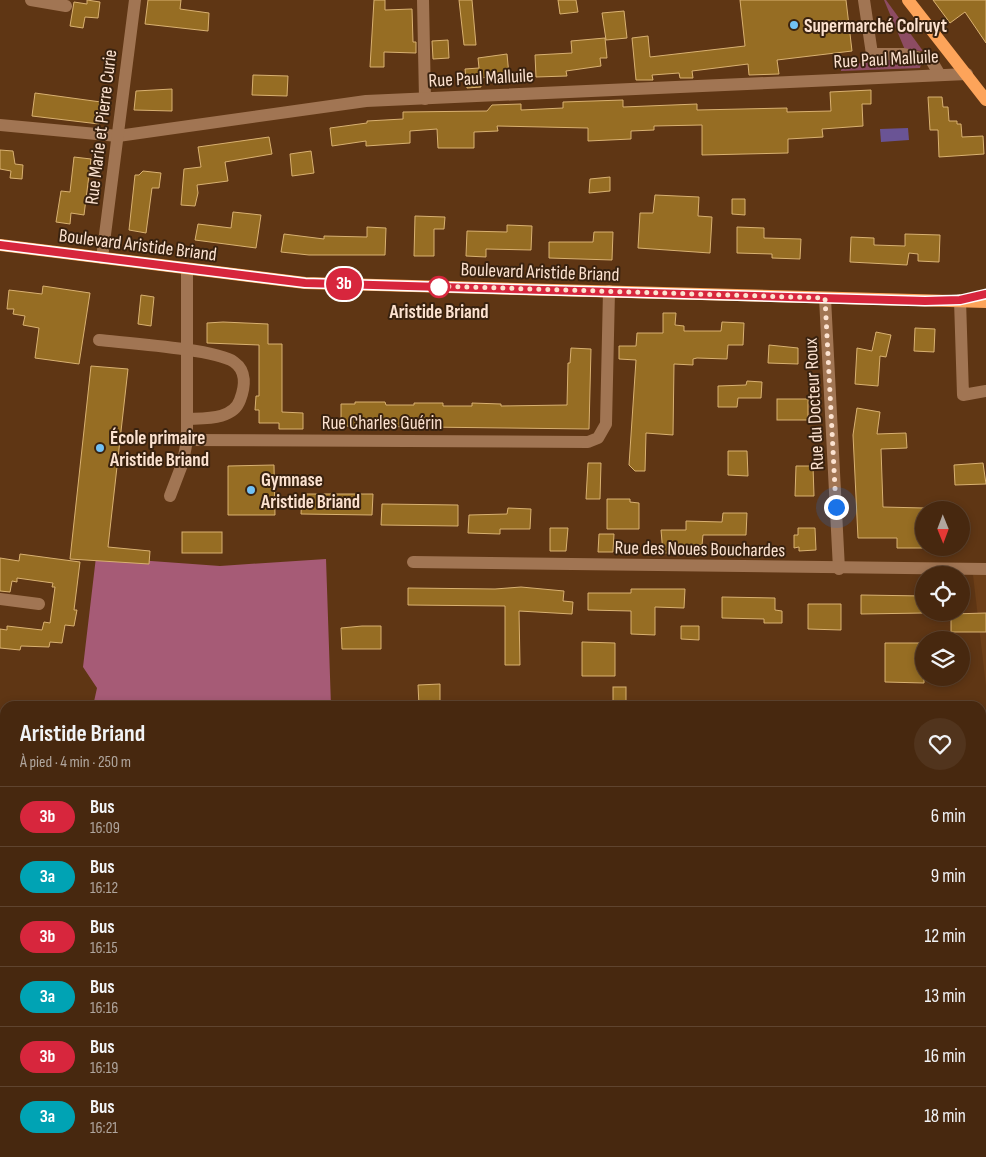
<!DOCTYPE html>
<html lang="fr">
<head>
<meta charset="utf-8">
<style>
  :root { --surface:#47280f; --page:#51341d; --text:#f1f3f6; --muted:#b0a69e; --line:#5f442f }
  body { margin:0; font-family:"Sofia Sans Condensed",sans-serif; background:var(--page); color:var(--text); height:100vh; display:flex; flex-direction:column; font-size:19px; white-space:nowrap }
  * { box-sizing:border-box; margin:0 }
  p { font-size:16px; color:var(--muted) }
  .icon { flex:none; width:28px; height:28px; fill:none; stroke:currentColor; stroke-width:2; stroke-linecap:round; stroke-linejoin:round }
  .map { position:relative; flex:1; overflow:hidden }
  .sheet { position:absolute; left:0px; top:701px; width:986px; height:456px; display:flex; flex-direction:column; background:var(--surface); border-radius:15px 15px 0 0; box-shadow:0 2px 8px #0003,0 0 0 1px var(--line) }
  .sheet>* { flex:none }
  .badge { padding:0 10px; border-radius:16px; font-size:18px; line-height:32px }
  .needle { width:32px; rotate:179deg }
  .controls { position:absolute; left:915px; top:501px; display:grid; gap:10px }
  .controls a { display:grid; place-items:center; width:55px; height:55px; border-radius:50%; background:var(--surface); box-shadow:0 2px 8px #0003,0 0 0 1px var(--line); font-size:25px }
  .you { position:absolute; width:25px; height:25px; margin:-12px; border:4px solid #fff; border-radius:50%; background:#1a73e8; box-shadow:0 0 0 8px #1a73e833 }
  .map>.badge { position:absolute; translate:-50% -50%; box-shadow:0 0 0 2px #fff }
  .round { display:grid; place-items:center; flex:none; width:52px; height:52px; border-radius:26px; background:var(--page) }
  .overview { display:flex; align-items:center; justify-content:space-between; height:85px; padding:0 20px }
  h1 { font-size:24px; font-weight:700; line-height:38px }
  ul { padding:0; list-style:none }
  li { display:flex; align-items:center; gap:15px; height:60px; padding:0 20px; border-top:1px solid var(--line) }
  li div { flex:1 }
  li b { display:block; font-size:19px }
  li em { font-style:normal }
  li .badge { min-width:55px; font-weight:700; text-align:center }
  .map>svg:first-child { display:block }
  .built { fill:#6d3f18 }
  .green { fill:#8d4c63 }
  .forest { fill:#a65b76 }
  .water { fill:#6a5495 }
  .building { fill:#966d23; stroke:#d9b171 }
  .lines { fill:none; stroke-linecap:round; stroke-linejoin:round }
  .minor { stroke:#a17553; stroke-width:12 }
  .major { stroke:#fda45a; stroke-width:12 }
  .line-casing { stroke:#fff; stroke-width:11 }
  .line { stroke:#d7263d; stroke-width:8 }
  .walk { stroke:#fce2d0; stroke-width:5; stroke-dasharray:0 9 }
  .poi-dot { fill:#71c1f5; stroke:#39220f; stroke-width:2 }
  .stop-dot { fill:#fff; stroke:#d7263d; stroke-width:2.5 }
  .labels { text-anchor:middle; stroke-width:4; stroke-linejoin:round; paint-order:stroke }
  .poi-label { font-size:19px; font-weight:bold; fill:#fce2d0; stroke:#39220f; text-anchor:start }
  .street-label { font-size:19px; fill:#fce2d0; stroke:#39220f }
  .stop-label { font-size:19px; font-weight:bold; fill:#fce2d0; stroke:#39220f }
</style>
</head>
<body>
<div class="map">
<svg width="986" height="1157" viewBox="0 0 986 1157">
  <rect width="100%" height="100%" fill="#5f3614"/>
  <polygon class="built" points="986,574 986,686 973,575"/>
  <g class="green">
    <polygon points="884,0 886,0 923,51 905,50"/>
    <polygon points="890,59 921,64 920,68 841,71 841,66"/>
  </g>
  <g class="forest">
    <polygon points="96,557 220,566 326,559 331,706 93,706 97,688 83,667"/>
    <polygon points="0,1076 5,1076 5,1152 480,1152 480,1157 0,1157"/>
  </g>
  <polygon class="water" points="908,128 909,140 881,142 880,129"/>
  <g class="building">
    <polygon points="87,0 100,2 98,18 85,17 83,28 70,26 74,2 87,4"/>
    <polygon points="148,0 181,0 180,9 209,13 208,31 145,24"/>
    <polygon points="374,0 385,0 385,10 412,9 413,42 416,42 416,53 384,52 384,67 370,67"/>
    <polygon points="459,0 472,0 476,45 464,45"/>
    <polygon points="558,0 576,0 578,12 560,14"/>
    <polygon points="740,0 846,0 852,51 777,60 779,74 749,75 748,64 692,71 693,78 680,78 679,73 652,75 653,80 636,80 632,38 648,36 650,57 745,46"/>
    <polygon points="933,0 986,0 986,43 965,12 950,23"/>
    <polygon points="624,11 627,38 606,40 602,13"/>
    <polygon points="605,38 607,58 600,58 601,66 566,71 567,76 536,77 535,55 572,53 571,41"/>
    <polygon points="448,40 449,58 433,59 432,41"/>
    <polygon points="507,54 509,75 480,78 481,87 467,88 465,69 479,68 478,58"/>
    <polygon points="253,75 288,76 287,96 252,95"/>
    <polygon points="172,89 172,111 134,110 136,91"/>
    <polygon points="871,90 871,104 862,104 863,126 822,129 823,137 788,139 788,153 702,155 702,125 654,126 654,130 631,131 631,139 588,141 588,128 497,126 498,131 474,132 474,148 438,148 437,129 410,131 410,143 366,146 366,141 332,146 330,128 367,123 367,121 403,119 403,112 487,111 492,105 521,104 521,110 563,108 563,102 623,100 623,107 697,104 697,110 787,108 787,112 831,111 830,92"/>
    <polygon points="35,93 101,102 99,124 32,116"/>
    <polygon points="928,97 942,97 943,107 948,107 949,121 957,121 957,124 961,124 962,137 983,136 984,154 939,157 938,130 930,130"/>
    <polygon points="269,137 272,154 225,162 228,181 197,185 198,193 195,206 181,205 184,169 201,167 198,147"/>
    <polygon points="0,150 13,151 15,164 23,165 22,179 10,178 11,171 0,169"/>
    <polygon points="311,151 314,173 292,176 290,154"/>
    <polygon points="74,157 91,159 84,215 71,213 70,224 56,222 61,191 70,192"/>
    <polygon points="143,171 161,173 159,188 152,188 146,233 129,230 135,175 139,175"/>
    <polygon points="610,177 610,191 589,193 590,179"/>
    <polygon points="655,195 699,197 698,216 712,217 710,253 638,248 640,213 653,213"/>
    <polygon points="732,199 745,199 745,215 732,214"/>
    <polygon points="233,212 261,215 256,248 195,240 198,224 231,228"/>
    <polygon points="415,216 445,217 444,229 434,229 434,256 414,256"/>
    <polygon points="507,225 532,226 531,250 486,249 486,257 466,256 467,231 507,232"/>
    <polygon points="367,227 386,228 385,255 309,255 281,252 284,234 324,239 324,236 367,237"/>
    <polygon points="737,227 764,228 764,238 801,239 800,259 772,258 772,254 737,253"/>
    <polygon points="594,232 613,232 612,260 549,258 549,242 593,242"/>
    <polygon points="905,234 940,235 939,262 918,261 918,254 909,253 907,265 850,262 851,237 874,238 874,245 905,246"/>
    <polygon points="43,286 90,293 79,364 35,358 39,328 23,325 25,316 13,314 14,309 7,309 9,290 42,294"/>
    <polygon points="141,295 154,297 151,326 138,324"/>
    <polygon points="663,313 676,313 675,325 684,326 684,331 721,331 722,322 744,323 743,345 728,345 727,359 697,358 693,359 693,365 674,364 673,435 646,433 645,471 635,471 629,465 636,360 619,359 619,346 636,346 637,333 663,333"/>
    <polygon points="223,322 268,324 268,344 282,344 282,412 303,413 303,429 279,429 279,423 259,423 259,410 255,410 256,396 259,396 259,345 207,343 207,323"/>
    <polygon points="915,328 935,329 934,352 914,351"/>
    <polygon points="876,332 891,335 886,357 880,356 878,386 855,384 857,348 872,351"/>
    <polygon points="769,345 798,348 798,364 768,363"/>
    <polygon points="571,348 591,349 589,429 341,426 341,404 355,404 355,402 385,402 386,405 414,405 414,403 443,403 443,406 472,406 472,403 501,404 501,406 567,405 568,363 570,363"/>
    <polygon points="91,366 128,369 108,547 150,551 149,564 70,559"/>
    <polygon points="747,381 762,382 761,398 738,398 737,407 718,407 718,386 746,385"/>
    <rect x="777" y="399" width="31" height="21"/>
    <polygon points="857,408 880,412 877,434 906,433 907,448 881,449 883,507 924,508 924,548 897,548 897,538 858,538 853,435"/>
    <polygon points="728,451 747,451 748,476 728,475"/>
    <polygon points="588,463 601,463 600,499 586,499"/>
    <polygon points="983,463 986,484 955,485 954,465"/>
    <polygon points="274,465 275,515 228,515 228,466"/>
    <polygon points="796,466 813,466 814,496 795,496"/>
    <polygon points="302,494 373,494 372,515 301,514"/>
    <polygon points="607,499 630,499 630,502 639,503 639,529 607,529"/>
    <polygon points="382,504 458,505 458,526 381,525"/>
    <polygon points="508,508 531,509 530,529 500,529 500,534 468,533 469,515 507,514"/>
    <polygon points="723,513 747,513 746,535 703,535 702,545 681,545 681,553 663,553 661,530 686,530 686,521 722,522"/>
    <polygon points="550,528 568,528 566,551 550,551"/>
    <polygon points="798,528 815,528 816,550 799,551 799,547 794,548 794,535 798,535"/>
    <rect x="182" y="532" width="40" height="21"/>
    <polygon points="599,534 614,534 613,552 598,552"/>
    <polygon points="20,554 80,562 74,610 77,610 74,626 65,625 62,643 50,642 49,647 21,646 20,650 0,648 0,629 7,630 7,626 42,630 44,622 50,623 55,587 52,587 53,583 17,578 17,582 12,581 10,592 0,591 0,558 19,561"/>
    <polygon points="521,587 564,591 563,601 573,602 572,614 519,611 520,665 505,665 505,606 408,605 408,588 495,589"/>
    <polygon points="631,589 685,589 684,608 655,607 655,635 631,634 631,611 588,610 588,593 631,593"/>
    <polygon points="861,595 924,596 924,613 861,614"/>
    <polygon points="722,597 775,598 775,610 782,611 782,623 764,623 764,619 722,618"/>
    <polygon points="808,604 841,604 841,630 808,629"/>
    <polygon points="986,613 986,632 951,632 951,614"/>
    <polygon points="362,626 381,626 381,649 342,649 341,628"/>
    <polygon points="681,626 699,626 699,640 681,639"/>
    <polygon points="582,642 615,643 615,676 582,676"/>
    <polygon points="885,643 924,643 924,683 885,682"/>
    <polygon points="440,684 440,706 419,706 418,685"/>
    <rect x="613" y="687" width="13" height="17"/>
  </g>
  <g class="lines">
    <g class="minor">
      <polyline points="31,0 66,6"/>
      <polyline points="423,0 425,99"/>
      <polyline points="864,0 872,54 904,54 931,60 940,75"/>
      <polyline points="0,125 118,136 366,101 967,74"/>
      <polyline points="102,258 135,0"/>
      <polyline points="825,298 839,569"/>
      <polyline points="960,300 963,395 986,391"/>
      <path d="M 99,340 C 125,343 216,349 234,362 C 247,371 245,387 240,400 C 233,420 205,418 187,419"/>
      <polyline points="187,440 588,442 598,438 606,424 609,291"/>
      <polyline points="170,496 183,462 187,440 187,269"/>
      <polyline points="413,562 986,569"/>
      <polyline points="0,599 39,604"/>
      <polyline points="981,767 986,767"/>
      <polyline points="981,1041 986,1037"/>
      <polyline points="605,1152 627,1152"/>
    </g>
    <g class="major">
      <polyline points="908,0 986,100"/>
      <polyline points="0,245 305,283 986,302"/>
    </g>
  </g>
  <g class="lines">
    <defs>
      <polyline id="line" points="0,245 305,283 925,301 960,300 986,294"/>
    </defs>
    <use href="#line" class="line-casing"/>
    <use href="#line" class="line"/>
    <polyline class="walk" points="439,287 435,286 825,298 836,507"/>
  </g>
  <g class="poi-dot">
    <circle cx="794" cy="25" r="5"/>
    <circle cx="100" cy="448" r="5"/>
    <circle cx="251" cy="490" r="5"/>
  </g>
  <circle class="stop-dot" cx="439" cy="287" r="10"/>
  <g class="labels">
    <g class="poi-label">
      <text x="804" y="32">Supermarché Colruyt</text>
      <text x="110" y="444">École primaire<tspan x="110" dy="22">Aristide Briand</tspan></text>
      <text x="261" y="486">Gymnase<tspan x="261" dy="22">Aristide Briand</tspan></text>
    </g>
    <g class="street-label">
      <text transform="translate(886 58) rotate(-3)" y="7">Rue Paul Malluile</text>
      <text transform="translate(481 77) rotate(-3)" y="7">Rue Paul Malluile</text>
      <text transform="translate(100 127) rotate(-83)" y="7">Rue Marie et Pierre Curie</text>
      <text transform="translate(138 244) rotate(7)" y="7">Boulevard Aristide Briand</text>
      <text transform="translate(540 271) rotate(2)" y="7">Boulevard Aristide Briand</text>
      <text transform="translate(813 404) rotate(-93)" y="7">Rue du Docteur Roux</text>
      <text x="382" y="429">Rue Charles Guérin</text>
      <text transform="translate(700 548) rotate(1)" y="7">Rue des Noues Bouchardes</text>
    </g>
    <g class="stop-label">
      <text x="439" y="318">Aristide Briand</text>
    </g>
  </g>
</svg>
<div class="controls">
<a><svg class="needle" viewBox="-14 -14 28 28"><path d="M0-13l5 13h-10z" fill="#e53935"/><path d="M0 13l5-13h-10z" fill="#b0a69e"/></svg></a>
<a><svg class="icon" aria-label="locate" viewBox="0 0 24 24"><circle cx="12" cy="12" r="6"/><path d="M12 2v4M12 18v4M2 12h4M18 12h4"/></svg></a>
<a><svg class="icon" aria-label="layers" viewBox="0 0 24 24"><path d="M12 4l9 5-9 5-9-5zM3 14l9 5 9-5"/></svg></a>
</div>
<div class="you" style="left:836px;top:507px"></div>
<b class="badge" style="left:344px;top:284px;background:#d7263d;color:#fff">3b</b>
<section class="sheet">
<div class="overview"><div><h1>Aristide Briand</h1><p>À pied · 4 min · 250 m</p></div><a class="round"><svg class="icon" aria-label="heart" viewBox="0 0 24 24"><path d="M12 20l-8-8c-3-5 5-10 8-4 3-6 11-1 8 4z"/></svg></a></div>
<ul>
<li><span class="badge" style="background:#d7263d;color:#fff">3b</span><div><b>Bus</b><p>16:09</p></div><em>6 min</em></li>
<li><span class="badge" style="background:#00a3b4;color:#fff">3a</span><div><b>Bus</b><p>16:12</p></div><em>9 min</em></li>
<li><span class="badge" style="background:#d7263d;color:#fff">3b</span><div><b>Bus</b><p>16:15</p></div><em>12 min</em></li>
<li><span class="badge" style="background:#00a3b4;color:#fff">3a</span><div><b>Bus</b><p>16:16</p></div><em>13 min</em></li>
<li><span class="badge" style="background:#d7263d;color:#fff">3b</span><div><b>Bus</b><p>16:19</p></div><em>16 min</em></li>
<li><span class="badge" style="background:#00a3b4;color:#fff">3a</span><div><b>Bus</b><p>16:21</p></div><em>18 min</em></li>
</ul>
</section>
</div>
</body>
</html>
